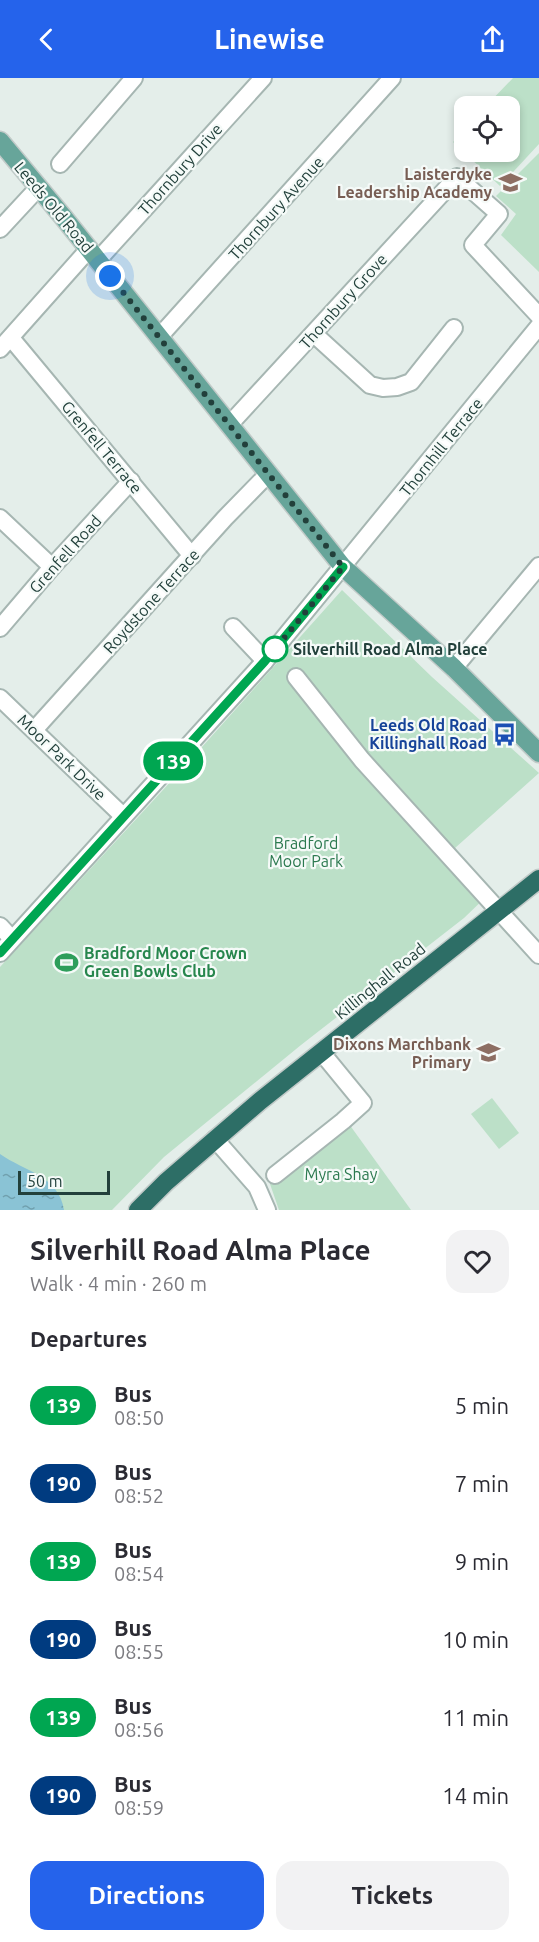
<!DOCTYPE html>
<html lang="en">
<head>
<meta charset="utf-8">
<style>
  :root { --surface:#fff; --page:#f2f2f3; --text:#2b2b33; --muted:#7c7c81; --accent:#2563eb }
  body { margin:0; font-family:Ubuntu,sans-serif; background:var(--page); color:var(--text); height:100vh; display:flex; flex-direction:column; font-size:22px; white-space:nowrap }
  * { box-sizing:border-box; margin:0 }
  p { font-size:20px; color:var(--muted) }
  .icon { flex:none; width:33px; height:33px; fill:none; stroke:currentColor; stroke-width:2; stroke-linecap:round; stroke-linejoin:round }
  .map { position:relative; height:1132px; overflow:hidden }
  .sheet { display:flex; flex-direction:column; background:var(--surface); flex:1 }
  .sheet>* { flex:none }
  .badge { padding:0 12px; border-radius:20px; font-size:21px; line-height:39px }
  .tools { position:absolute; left:454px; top:18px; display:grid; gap:12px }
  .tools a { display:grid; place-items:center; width:66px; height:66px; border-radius:12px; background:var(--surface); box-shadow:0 3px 9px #0003; font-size:30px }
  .scale { position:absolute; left:18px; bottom:15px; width:92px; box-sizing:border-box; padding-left:6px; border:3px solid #22403b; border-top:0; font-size:16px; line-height:21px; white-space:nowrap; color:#22403b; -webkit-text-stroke:4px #f5faf8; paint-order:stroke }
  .you { position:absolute; width:30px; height:30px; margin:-15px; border:4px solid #fff; border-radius:50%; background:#1a73e8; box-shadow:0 0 0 9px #1a73e833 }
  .map>.badge { position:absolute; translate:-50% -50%; box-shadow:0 0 0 3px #fff }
  h2 { padding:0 30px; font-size:22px; line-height:54px }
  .round { display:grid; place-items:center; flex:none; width:63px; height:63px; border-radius:18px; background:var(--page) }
  .headline { display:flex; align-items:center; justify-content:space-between; height:102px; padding:0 30px }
  h1 { font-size:28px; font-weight:600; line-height:45px }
  .primary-button { display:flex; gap:12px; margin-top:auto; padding:12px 30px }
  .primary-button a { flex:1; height:69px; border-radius:18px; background:var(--accent); color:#fff; font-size:24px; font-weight:600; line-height:69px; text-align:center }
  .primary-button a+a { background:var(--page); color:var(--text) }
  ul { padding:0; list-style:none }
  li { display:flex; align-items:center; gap:18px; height:78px; padding:0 30px }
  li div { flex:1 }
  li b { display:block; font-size:22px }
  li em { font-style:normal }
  li .badge { min-width:66px; font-weight:700; text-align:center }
  header { display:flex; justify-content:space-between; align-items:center; height:78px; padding:0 30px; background:var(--accent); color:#fff; font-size:27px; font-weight:600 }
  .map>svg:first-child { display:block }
  .green { fill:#bce0c8 }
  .water { fill:url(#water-ripples) }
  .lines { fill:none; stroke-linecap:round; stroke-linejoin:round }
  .minor-casing { stroke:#a6b6b2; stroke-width:20 }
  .major-casing { stroke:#c1cac8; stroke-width:21 }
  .highway-casing { stroke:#c1cac8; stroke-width:21 }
  .minor { stroke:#fff; stroke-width:16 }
  .major { stroke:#67a59a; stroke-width:18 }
  .highway { stroke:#2d6e66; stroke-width:18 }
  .line-casing { stroke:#fff; stroke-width:14 }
  .line { stroke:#00a651; stroke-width:9 }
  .walk { stroke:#22403b; stroke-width:6; stroke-dasharray:0 10.8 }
  .stop-dot { fill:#fff; stroke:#00a651; stroke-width:3 }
  .labels { text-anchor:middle; stroke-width:4.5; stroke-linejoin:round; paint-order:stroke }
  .street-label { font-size:16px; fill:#22403b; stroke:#f5faf8 }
  .education-label { font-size:16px; font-weight:bold; fill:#785e54; stroke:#f5faf8; text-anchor:end }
  .stop-label { font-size:16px; font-weight:bold; fill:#22403b; stroke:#f5faf8; text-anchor:start }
  .transit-label { font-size:16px; font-weight:bold; fill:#164399; stroke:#f5faf8; text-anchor:end }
  .park-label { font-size:16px; fill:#2b794f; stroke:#f5faf8 }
  .leisure-label { font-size:16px; font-weight:bold; fill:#27864d; stroke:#f5faf8; text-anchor:start }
</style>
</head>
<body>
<header><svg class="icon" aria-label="back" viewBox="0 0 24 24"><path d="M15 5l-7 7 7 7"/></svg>Linewise<svg class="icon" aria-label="share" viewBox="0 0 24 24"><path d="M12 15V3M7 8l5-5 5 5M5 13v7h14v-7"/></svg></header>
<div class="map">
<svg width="539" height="1132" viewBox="0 0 539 1132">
  <defs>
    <pattern id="water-ripples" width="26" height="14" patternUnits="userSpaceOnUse" patternTransform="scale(1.5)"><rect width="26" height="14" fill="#8ac3d5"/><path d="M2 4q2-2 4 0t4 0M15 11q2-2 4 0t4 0" fill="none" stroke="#70a0ae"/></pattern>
  </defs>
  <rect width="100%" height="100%" fill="#e4eeea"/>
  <g class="green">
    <polygon points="513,0 539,0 539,66 500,108 453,64 465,52 465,74 510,74 510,28 486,28"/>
    <polygon points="539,75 539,194 501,157 516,136 496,118"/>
    <polygon points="342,512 432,599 539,695 455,770 491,814 464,840 301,967 164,1079 112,1132 0,1132 0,889 185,688"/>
    <polygon points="492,1020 519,1055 499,1071 471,1036"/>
    <polygon points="349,1046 411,1132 279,1132 270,1106"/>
  </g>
  <path class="water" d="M 0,1076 C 24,1093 59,1098 64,1132 L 0,1132 Z"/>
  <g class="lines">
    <defs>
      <g id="minor">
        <polyline points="60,86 134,0"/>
        <polyline points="0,151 38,110"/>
        <polyline points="98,182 263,0"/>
        <polyline points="314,256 370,307 383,310 397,309 411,304 454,250"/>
        <polyline points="159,259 392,0"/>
        <polyline points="11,260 192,478"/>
        <polyline points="0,271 89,171"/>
        <polyline points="229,347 457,99 499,136 473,167 539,238"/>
        <polyline points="0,440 52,489"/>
        <polyline points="233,549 265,583"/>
        <polyline points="0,550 52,489 131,403"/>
        <polyline points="454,590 539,488"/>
        <polyline points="296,599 362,682 539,877"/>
        <polyline points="0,620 123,738"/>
        <polyline points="35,651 225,440 268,396"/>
        <polyline points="0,848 12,861"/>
        <polyline points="0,875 265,583 539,248"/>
        <polyline points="215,1061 257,1109 267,1132"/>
        <polyline points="275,1097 343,1043 363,1025 322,975"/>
      </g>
      <polyline id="major" points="0,63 64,140 343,489 454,590 539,675"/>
      <polyline id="highway" points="138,1132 166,1104 260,1023 539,801"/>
    </defs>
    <use href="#minor" class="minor-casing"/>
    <use href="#major" class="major-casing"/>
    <use href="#highway" class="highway-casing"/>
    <use href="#minor" class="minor"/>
    <use href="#major" class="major"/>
    <use href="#highway" class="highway"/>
  </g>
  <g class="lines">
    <defs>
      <polyline id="line" points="0,875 265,583 343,489"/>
    </defs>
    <use href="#line" class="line-casing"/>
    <use href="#line" class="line"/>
    <polyline class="walk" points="110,198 343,489 275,571"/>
  </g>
  <defs>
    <symbol id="school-bare" viewBox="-9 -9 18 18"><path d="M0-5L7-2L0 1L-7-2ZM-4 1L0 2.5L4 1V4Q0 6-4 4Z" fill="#8d6e63" stroke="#f5faf8" stroke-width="2.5" paint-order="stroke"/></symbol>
    <symbol id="bus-bare" viewBox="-9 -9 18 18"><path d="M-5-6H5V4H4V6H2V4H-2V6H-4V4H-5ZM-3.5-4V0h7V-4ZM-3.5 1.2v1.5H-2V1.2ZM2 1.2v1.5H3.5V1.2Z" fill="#1a4fb4" stroke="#f5faf8" stroke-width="2.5" paint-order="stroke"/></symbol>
    <symbol id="stadium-bare" viewBox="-9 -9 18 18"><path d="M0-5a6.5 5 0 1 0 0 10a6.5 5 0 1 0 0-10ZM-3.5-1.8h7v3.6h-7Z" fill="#2e9e5b" stroke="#f5faf8" stroke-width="2.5" paint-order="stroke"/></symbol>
  </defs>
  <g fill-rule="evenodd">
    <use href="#school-bare" x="494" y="88" width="33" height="33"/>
    <use href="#bus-bare" x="488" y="640" width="33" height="33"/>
    <use href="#stadium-bare" x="50" y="868" width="33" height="33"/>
    <use href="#school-bare" x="472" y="958" width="33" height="33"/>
  </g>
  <circle class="stop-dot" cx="275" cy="571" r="12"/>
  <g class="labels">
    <g class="street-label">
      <text transform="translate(180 91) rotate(-48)" y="6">Thornbury Drive</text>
      <text transform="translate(54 129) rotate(50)" y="6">Leeds Old Road</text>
      <text transform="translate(276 130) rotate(-48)" y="6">Thornbury Avenue</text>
      <text transform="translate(343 223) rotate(-48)" y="6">Thornbury Grove</text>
      <text transform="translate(102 369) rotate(50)" y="6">Grenfell Terrace</text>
      <text transform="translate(441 369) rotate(-51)" y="6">Thornhill Terrace</text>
      <text transform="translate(65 476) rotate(-48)" y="6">Grenfell Road</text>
      <text transform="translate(151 523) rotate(-48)" y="6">Roydstone Terrace</text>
      <text transform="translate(62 679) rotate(44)" y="6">Moor Park Drive</text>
      <text transform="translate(380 903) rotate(-39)" y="6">Killinghall Road</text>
    </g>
    <g class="education-label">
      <text x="492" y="102">Laisterdyke<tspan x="492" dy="18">Leadership Academy</tspan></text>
      <text x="471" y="972">Dixons Marchbank<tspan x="471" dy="18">Primary</tspan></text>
    </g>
    <g class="stop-label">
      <text x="293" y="577">Silverhill Road Alma Place</text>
    </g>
    <g class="transit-label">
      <text x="487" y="653">Leeds Old Road<tspan x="487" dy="18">Killinghall Road</tspan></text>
    </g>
    <g class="park-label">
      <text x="306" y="771">Bradford<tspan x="306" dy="18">Moor Park</tspan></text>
      <text x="341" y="1102">Myra Shay</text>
    </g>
    <g class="leisure-label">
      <text x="84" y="881">Bradford Moor Crown<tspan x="84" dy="18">Green Bowls Club</tspan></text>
    </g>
  </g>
</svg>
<div class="tools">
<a><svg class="icon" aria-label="locate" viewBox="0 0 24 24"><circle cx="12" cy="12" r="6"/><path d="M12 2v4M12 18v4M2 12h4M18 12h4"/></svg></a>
</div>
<div class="scale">50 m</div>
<div class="you" style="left:110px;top:198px"></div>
<b class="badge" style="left:173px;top:683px;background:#00a651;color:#fff">139</b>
</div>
<section class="sheet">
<div class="headline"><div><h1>Silverhill Road Alma Place</h1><p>Walk · 4 min · 260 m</p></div><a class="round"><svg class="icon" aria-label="heart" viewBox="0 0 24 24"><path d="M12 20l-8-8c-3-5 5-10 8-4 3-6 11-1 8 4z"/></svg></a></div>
<h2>Departures</h2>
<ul>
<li><span class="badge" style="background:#00a651;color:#fff">139</span><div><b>Bus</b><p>08:50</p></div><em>5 min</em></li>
<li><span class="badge" style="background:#003b80;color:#fff">190</span><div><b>Bus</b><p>08:52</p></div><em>7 min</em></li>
<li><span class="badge" style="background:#00a651;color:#fff">139</span><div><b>Bus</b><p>08:54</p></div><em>9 min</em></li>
<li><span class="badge" style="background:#003b80;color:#fff">190</span><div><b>Bus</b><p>08:55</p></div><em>10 min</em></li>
<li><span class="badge" style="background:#00a651;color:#fff">139</span><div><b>Bus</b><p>08:56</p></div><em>11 min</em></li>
<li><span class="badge" style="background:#003b80;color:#fff">190</span><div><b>Bus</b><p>08:59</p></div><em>14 min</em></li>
</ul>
<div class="primary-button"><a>Directions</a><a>Tickets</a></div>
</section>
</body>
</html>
